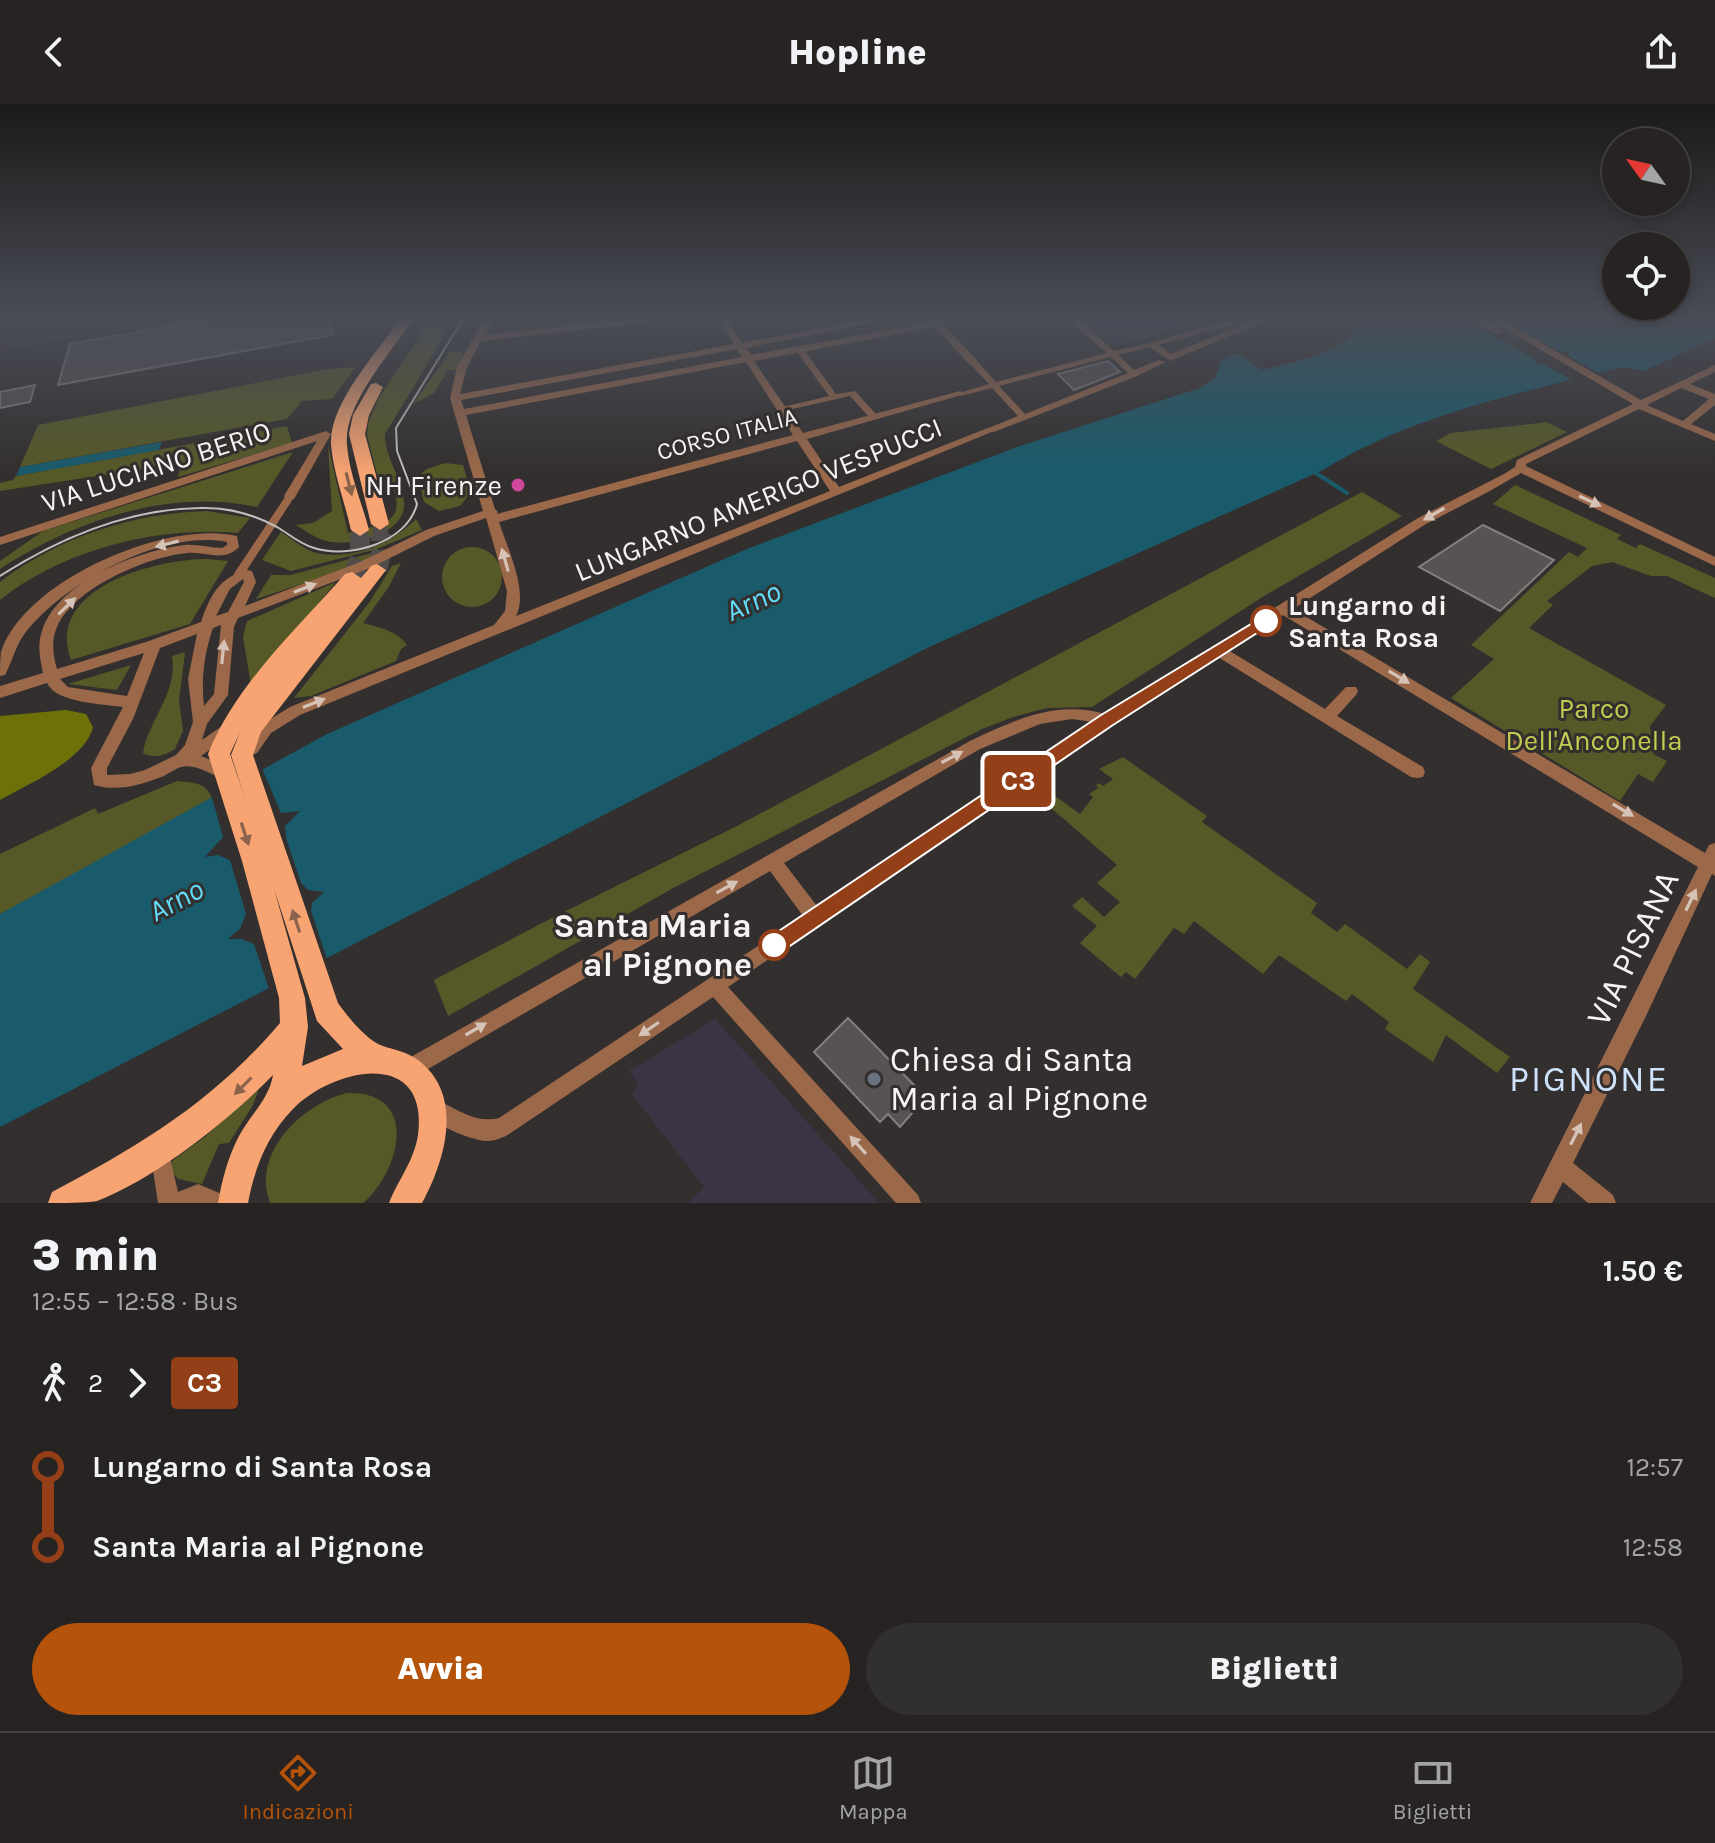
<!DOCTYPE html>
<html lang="it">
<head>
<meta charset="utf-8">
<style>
  :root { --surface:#262322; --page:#322f2f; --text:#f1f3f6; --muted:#a4a4a5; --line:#424040; --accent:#b45309 }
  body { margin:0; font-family:Karla,sans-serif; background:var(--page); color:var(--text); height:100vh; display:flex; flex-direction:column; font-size:30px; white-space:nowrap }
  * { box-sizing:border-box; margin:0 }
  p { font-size:26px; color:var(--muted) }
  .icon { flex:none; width:44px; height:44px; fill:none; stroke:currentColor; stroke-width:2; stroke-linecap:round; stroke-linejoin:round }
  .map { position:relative; height:1099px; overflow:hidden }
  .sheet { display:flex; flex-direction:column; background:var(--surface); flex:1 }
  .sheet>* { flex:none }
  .badge { padding:0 16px; border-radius:6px; font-size:28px; line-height:52px }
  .needle { width:52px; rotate:303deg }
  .fabs { position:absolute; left:1602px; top:24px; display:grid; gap:16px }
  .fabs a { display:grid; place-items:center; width:88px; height:88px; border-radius:50%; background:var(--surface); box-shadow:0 4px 12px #0003,0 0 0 2px var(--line); font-size:40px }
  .map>.badge { position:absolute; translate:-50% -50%; box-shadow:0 0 0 4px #fff }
  .legs { display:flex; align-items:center; gap:12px; height:88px; padding:0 32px; font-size:26px }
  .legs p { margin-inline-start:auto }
  .head { display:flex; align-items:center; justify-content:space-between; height:136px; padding:0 32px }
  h1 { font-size:44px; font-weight:800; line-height:60px }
  .button { display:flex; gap:16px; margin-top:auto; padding:16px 32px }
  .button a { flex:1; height:92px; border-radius:48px; background:var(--accent); color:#fff; font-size:32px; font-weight:800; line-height:92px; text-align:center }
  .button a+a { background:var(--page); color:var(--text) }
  ul { padding:0 32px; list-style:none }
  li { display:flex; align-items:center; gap:28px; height:80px; font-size:30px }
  li i { display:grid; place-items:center; width:12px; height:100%; margin:0 10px; background:currentColor }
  li i::after { content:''; width:20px; height:20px; margin:-10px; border:6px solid; border-radius:50%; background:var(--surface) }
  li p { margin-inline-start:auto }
  li:first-child i { background:linear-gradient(#0000 50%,currentColor 0) }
  li:last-child i { background:linear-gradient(currentColor 50%,#0000 0) }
  header { display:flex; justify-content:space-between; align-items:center; height:104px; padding:0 32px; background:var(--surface); font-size:36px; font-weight:800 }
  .menu { display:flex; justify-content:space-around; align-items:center; height:112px; border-top:2px solid var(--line); background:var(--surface); font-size:22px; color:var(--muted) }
  .menu a { display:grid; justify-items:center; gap:4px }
  .menu .active { color:var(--accent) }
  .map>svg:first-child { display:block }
  .built { fill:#403632 }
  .education { fill:#3b3445 }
  .green { fill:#565927 }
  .forest { fill:#6d7108 }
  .water { fill:#195b6b }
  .pier { fill:#332f2e }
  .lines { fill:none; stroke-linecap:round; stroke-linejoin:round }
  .stream { stroke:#195b6b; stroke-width:4 }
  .building { fill:#565352; stroke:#837f7f; stroke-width:2 }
  .primary-tunnel-far1 { stroke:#504d4c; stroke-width:15; stroke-dasharray:15 8; stroke-linecap:butt }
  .primary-tunnel { stroke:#504d4c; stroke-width:20; stroke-dasharray:20 10; stroke-linecap:butt }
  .pedestrian { fill:#9b684a; fill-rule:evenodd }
  .minor { fill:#9b684a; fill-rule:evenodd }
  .primary { fill:#f7a372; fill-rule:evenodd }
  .tram { stroke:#c1bebd; stroke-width:2 }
  .oneway { fill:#8b634d }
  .oneway2 { fill:#d6c3b8 }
  .line-1 { fill:#943f17; stroke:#fff; stroke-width:2 }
  .hotel-dot { fill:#d1479c; stroke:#332f2e; stroke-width:3 }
  .stop-1-dot { fill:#fff; stroke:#943f17; stroke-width:4 }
  .worship-dot { fill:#6b7280; stroke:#332f2e; stroke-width:3 }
  .labels { text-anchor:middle; stroke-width:6; stroke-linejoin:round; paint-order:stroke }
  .far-street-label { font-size:24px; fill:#f6f4f3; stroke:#332f2e }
  .street-label { font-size:28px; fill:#f6f4f3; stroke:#332f2e }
  .poi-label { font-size:28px; fill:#f6f4f3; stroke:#332f2e; text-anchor:end }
  .stop-label { font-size:28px; font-weight:bold; fill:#f6f4f3; stroke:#332f2e; text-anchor:start }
  .park-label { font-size:28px; fill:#c3ca50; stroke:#332f2e }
  .water-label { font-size:30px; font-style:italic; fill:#61dbf9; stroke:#332f2e }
  .near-stop-label { font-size:34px; font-weight:bold; fill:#f6f4f3; stroke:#332f2e; text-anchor:end }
  .near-street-label { font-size:34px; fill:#f6f4f3; stroke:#332f2e }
  .near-poi-label { font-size:34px; fill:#f6f4f3; stroke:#332f2e; text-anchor:start }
  .near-neighbourhood-label { font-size:36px; letter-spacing:2px; fill:#cee3fb; stroke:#332f2e }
</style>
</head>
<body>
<header><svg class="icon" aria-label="back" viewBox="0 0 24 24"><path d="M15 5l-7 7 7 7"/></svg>Hopline<svg class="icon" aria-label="share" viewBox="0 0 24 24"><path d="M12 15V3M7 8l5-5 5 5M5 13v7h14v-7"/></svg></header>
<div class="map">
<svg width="1715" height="1099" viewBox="0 0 1715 1099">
  <rect width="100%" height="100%" fill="#332f2e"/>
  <polygon class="built" points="14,215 185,215 0,247 0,218"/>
  <g class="education">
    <polygon points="1083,215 1175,215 1183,224 1113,243"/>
    <polygon points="715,915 745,948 879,1099 688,1099 704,1083 631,989 639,981 629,967"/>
  </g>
  <g class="green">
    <path d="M 431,215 L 448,215 L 442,227 L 447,227 L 385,330 C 384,355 406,378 404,403 C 401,433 346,444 323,436 C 314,433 304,426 296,421 L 313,419 L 332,407 L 328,341 L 348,429 C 375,421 406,422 394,386 L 382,389 L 367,331 L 368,320 L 378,295 Z"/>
    <polygon points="464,247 457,266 448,266 434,289 413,300 450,248"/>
    <polygon points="356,263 332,295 302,297 287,315 20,363 38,321 328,265"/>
    <polygon points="1547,318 1567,328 1491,365 1436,337 1451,329"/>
    <polygon points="287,322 292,339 178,373 181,359 0,387 0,379 13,376 16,372"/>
    <path d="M 293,348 L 257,403 C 168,384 74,417 0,465 L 0,457 L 43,427 Z"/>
    <polygon points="445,359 463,361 471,388 460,402 439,407 424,398 418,372 427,365"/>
    <polygon points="1515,381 1621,431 1617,435 1636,444 1640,440 1715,474 1715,494 1667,472 1651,472 1612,458 1592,462 1547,497 1553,501 1529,524 1666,601 1650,622 1653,650 1667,657 1653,678 1638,670 1620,697 1451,594 1494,555 1471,541 1569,448 1578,453 1587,444 1493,400"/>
    <polygon points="1362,388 1402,412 1264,492 1092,603 1047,604 1013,613 982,625 675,783 448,912 434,876 548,816 737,722"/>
    <path d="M 207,407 L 250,414 L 238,429 C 158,422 64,445 0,496 L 0,478 C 59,433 133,409 207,407 Z"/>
    <path d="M 416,415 L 422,426 L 377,445 L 291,467 L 262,456 L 281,428 C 291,434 302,444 313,448 C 350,458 391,440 416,415 Z"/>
    <circle cx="472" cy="473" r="30"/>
    <polygon points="390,444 348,465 256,495 271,471 291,471"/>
    <path d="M 207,455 L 228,457 L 190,520 L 71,556 C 44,484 155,455 207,455 Z"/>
    <path d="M 401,459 L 388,484 L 363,519 C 380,524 396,526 407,541 L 401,545 L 396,557 L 311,592 L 294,594 L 369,499 L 392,462 Z"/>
    <polygon points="336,478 251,581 243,533 247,517"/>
    <path d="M 185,548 L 179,597 L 183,627 L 175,645 C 164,652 154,655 143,649 C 149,614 178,590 172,552 Z"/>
    <polygon points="131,561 117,586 68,580"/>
    <polygon points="1123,653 1207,712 1202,718 1317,799 1311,809 1337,828 1345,820 1407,865 1420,850 1430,858 1413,885 1510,953 1497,969 1446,931 1433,958 1385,925 1389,918 1352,890 1346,897 1279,851 1263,870 1194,817 1184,830 1174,824 1135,875 1126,868 1121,873 1080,839 1097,822 1072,802 1082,793 1104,813 1120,798 1097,779 1117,761 1035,690 1044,684 1080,710 1093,693 1089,690 1098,684 1096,681 1099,679 1103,682 1113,675 1099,665"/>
    <path d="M 177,677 C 197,679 206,678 214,698 L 0,810 L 0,750 L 95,704 L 98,710 Z"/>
    <polygon points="260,982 253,1001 229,1039 219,1040 202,1080 178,1075 171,1066 172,1057 206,1032"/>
    <path d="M 347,989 C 420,987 401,1066 363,1099 L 270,1099 C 251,1049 302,1000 347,989 Z"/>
  </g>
  <path class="forest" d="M 66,606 L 86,610 L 93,623 C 85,656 28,680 0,696 L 0,612 Z"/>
  <g class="water">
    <path d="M 1366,215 L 1715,215 L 1715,234 L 1644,267 L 1622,263 C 1521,289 1413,310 1323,366 L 927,544 L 0,1023 L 0,810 L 327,630 L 747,445 L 1017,343 L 1200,284 L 1215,274 L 1222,255 L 1238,249 L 1262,266 C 1302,256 1342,251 1366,215 Z"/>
    <polygon points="162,338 159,346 16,372 20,363"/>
  </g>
  <g class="pier">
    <polygon points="1500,215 1561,248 1569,248 1568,252 1604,272 1577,279 1542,259 1535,260 1536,256 1469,218 1461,218 1464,215"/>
    <polygon points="261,662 281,709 300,707 285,722 286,734 301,779 308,786 324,788 312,799 311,807 328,858 270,888 254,840 241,835 228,835 240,825 246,810 230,756 218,751 205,753 223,733 211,690"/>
  </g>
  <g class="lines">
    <polyline class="stream" points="1311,366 1347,389"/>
  </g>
  <g class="building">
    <polygon points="210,215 331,215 332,231 58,281 70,240"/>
    <polygon points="1108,257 1120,268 1074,286 1058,270"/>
    <polygon points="35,281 30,298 0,304 0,288"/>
    <polygon points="1483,421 1554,456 1500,507 1419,463"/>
    <polygon points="848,914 915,982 909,988 920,1000 900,1023 888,1010 880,1018 814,948"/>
  </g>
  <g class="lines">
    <g class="primary-tunnel-far1">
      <polyline points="380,420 381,433"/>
      <polyline points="360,426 360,433"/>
    </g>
    <g class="primary-tunnel">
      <polyline points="377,466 382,445 381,431"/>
      <polyline points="352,474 360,455 360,431"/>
    </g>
    <g class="pedestrian">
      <path d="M 1090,231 L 1096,231 L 1114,247 L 1154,238 L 1154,242 L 1118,251 L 1134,266 L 1159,256 L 1166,258 L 1137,272 L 994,328 L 991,327 L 991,323 L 1018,312 L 992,284 L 960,292 L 956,290 L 989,280 L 969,259 L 969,255 L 975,255 L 996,278 L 1107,249 L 1090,235 ZM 1111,253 L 1128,269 L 1025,310 L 999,282 Z"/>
      <polygon points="796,243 802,243 836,290 855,287 877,311 877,315 871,315 850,292 779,308 779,304 829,292 795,245"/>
      <polygon points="290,389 295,392 243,472 235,472 234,470 235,468 287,390"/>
    </g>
    <g class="minor">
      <path d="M 484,215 L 493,215 L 485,231 L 623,215 L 656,215 L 652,218 L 481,237 L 467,263 L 460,290 L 734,240 L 718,215 L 727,215 L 742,239 L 869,215 L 891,215 L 746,244 L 751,251 L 931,218 L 930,215 L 964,215 L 944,221 L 976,255 L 977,257 L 972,260 L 968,259 L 935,223 L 754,257 L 803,329 L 960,287 L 965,290 L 807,335 L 839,383 L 990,323 L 998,323 L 999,325 L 300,611 L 271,629 L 257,649 L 252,651 L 247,649 L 244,645 L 261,621 L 290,603 L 494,521 L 505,507 L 507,487 L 486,414 L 434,432 L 370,464 L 238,514 L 234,523 L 228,591 L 207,620 L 202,636 L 222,622 L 232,622 L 235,626 L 232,630 L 201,652 L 230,664 L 232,669 L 230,674 L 224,675 C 211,671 196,659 181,663 C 175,665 169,669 164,672 C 141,681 118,688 94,681 L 91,664 L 123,603 C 103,600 56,599 47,579 L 0,594 L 0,582 L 43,569 C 40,555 37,541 42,527 C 57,478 139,446 185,441 C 197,440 210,444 222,444 L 227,441 L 227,438 C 162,425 61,480 23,532 C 15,544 12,558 5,571 L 0,572 C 0,564 0,555 1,548 C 24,476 168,415 237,432 L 239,443 C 224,459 205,447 187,449 C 146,453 74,484 57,523 C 51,536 53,552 57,565 L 149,537 L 201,518 C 210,492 219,473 247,466 L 252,467 L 256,478 L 245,502 L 360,458 L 426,426 L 483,407 L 450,294 L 457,263 ZM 737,245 L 742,253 L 464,305 L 461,296 ZM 746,258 L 793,331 L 497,410 L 498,408 L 495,405 L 466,311 ZM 797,337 L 830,387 L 516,512 C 529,488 507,443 499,418 ZM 243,475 L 244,478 L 228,508 L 216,512 L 230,485 ZM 221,521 L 214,590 L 204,602 C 201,575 204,550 213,524 ZM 197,530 L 188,575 L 193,618 L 185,641 L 176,651 L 145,666 L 130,670 L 107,671 L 107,664 L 133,615 L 160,544 ZM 144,549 L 127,592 L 68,583 L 60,575 Z"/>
      <polygon points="1070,215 1080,215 1098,233 1090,235"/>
      <polygon points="1234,215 1248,216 1159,241 1171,250 1257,215 1270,215 1170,257 1146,240"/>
      <polygon points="1474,215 1485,215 1504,228 1496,230"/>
      <path d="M 1488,215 L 1500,215 L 1641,296 L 1715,261 L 1715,268 L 1690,280 L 1715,290 L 1715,301 L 1691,320 L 1715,330 L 1715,337 L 1639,305 L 1526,360 L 1526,362 L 1715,453 L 1715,462 L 1521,369 L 1488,388 L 1426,420 L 1293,505 L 1705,749 L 1709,741 L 1715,739 L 1715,772 L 1712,770 L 1646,912 L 1573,1059 L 1613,1091 L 1616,1099 L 1588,1099 L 1563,1078 L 1552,1099 L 1530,1099 L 1698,763 L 1283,511 L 1228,546 L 1325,605 L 1346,583 L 1356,583 L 1358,587 L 1356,591 L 1337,612 L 1423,663 L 1425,668 L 1423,673 L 1417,674 L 1411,673 L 1218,553 L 1112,620 L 728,883 L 918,1091 L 921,1099 L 896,1099 L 713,893 L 506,1032 C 499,1035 493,1037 486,1037 C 470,1036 428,1019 422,1004 L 425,997 L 432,994 C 455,1003 473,1020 499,1014 L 803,812 L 770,767 L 416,972 L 409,975 L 402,972 L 399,965 L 402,958 L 970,637 C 1014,616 1056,596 1105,610 L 1418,414 L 1504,370 L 1515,363 L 1517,356 L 1633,300 ZM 1681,284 L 1709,295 L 1683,317 L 1647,301 ZM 1072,615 L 1093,618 L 817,802 L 784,759 L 980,645 L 1040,620 Z"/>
      <polygon points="326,327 331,330 294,395 286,395 284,392 317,337 0,441 0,433"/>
      <polygon points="160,1037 167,1040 178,1088 198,1080 224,1091 227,1099 158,1099 150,1047 153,1040"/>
    </g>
    <g class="primary">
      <path d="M 400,215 L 413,215 C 392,248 343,300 347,341 C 349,369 362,399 369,426 L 360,432 L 351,426 C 345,399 333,368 331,340 C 329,299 378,248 400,215 Z"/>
      <polygon points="376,279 383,283 369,311 365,330 389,420 380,426 371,420 349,330 353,311 371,280"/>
      <path d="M 377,460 L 386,466 L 383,470 L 261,628 L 253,651 L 338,899 C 348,913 367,937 383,942 C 395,946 407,948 418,956 C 465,991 445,1057 422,1099 L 389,1099 C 398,1076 414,1057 418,1031 C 429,943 333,964 293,1005 C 267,1032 255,1063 248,1099 L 218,1099 C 222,1076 228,1053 239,1032 C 251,1010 269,995 273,971 C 228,1017 156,1074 97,1097 C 84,1099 62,1099 48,1099 L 52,1088 C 141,1041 214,997 280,919 L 279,894 L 242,757 L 208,650 C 236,580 297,525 345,470 L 352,468 L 361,474 L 371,462 ZM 240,628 L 231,651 L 245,694 L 230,650 ZM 274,785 L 317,917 L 343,945 L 302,962 L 308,923 L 305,894 Z"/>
    </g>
    <path class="tram" d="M 0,472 C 61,433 127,405 200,404 C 227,403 253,410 277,423 C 289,430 300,440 314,444 C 349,455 407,439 417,400 L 397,347 L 396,324 L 463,215"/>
  </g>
  <defs><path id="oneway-solid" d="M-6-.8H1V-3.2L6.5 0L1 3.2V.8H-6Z" transform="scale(2)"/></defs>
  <g class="oneway">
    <use href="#oneway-solid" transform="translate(349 380) rotate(76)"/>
    <use href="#oneway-solid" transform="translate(245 730) rotate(72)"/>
    <use href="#oneway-solid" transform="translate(296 817) rotate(-108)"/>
    <use href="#oneway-solid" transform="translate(243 982) rotate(135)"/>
  </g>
  <g class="oneway2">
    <use href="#oneway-solid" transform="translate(1590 397) rotate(25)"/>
    <use href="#oneway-solid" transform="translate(1434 410) rotate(150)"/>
    <use href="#oneway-solid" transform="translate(167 440) rotate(166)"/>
    <use href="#oneway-solid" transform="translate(505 456) rotate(-106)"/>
    <use href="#oneway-solid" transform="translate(305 484) rotate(-21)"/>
    <use href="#oneway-solid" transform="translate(67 502) rotate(-44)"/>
    <use href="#oneway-solid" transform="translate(223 548) rotate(-84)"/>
    <use href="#oneway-solid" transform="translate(1399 573) rotate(31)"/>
    <use href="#oneway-solid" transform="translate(314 599) rotate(-22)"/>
    <use href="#oneway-solid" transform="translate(952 653) rotate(-28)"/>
    <use href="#oneway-solid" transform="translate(1623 706) rotate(31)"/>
    <use href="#oneway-solid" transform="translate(727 783) rotate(-29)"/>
    <use href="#oneway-solid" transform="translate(1691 796) rotate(-64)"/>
    <use href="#oneway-solid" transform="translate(476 925) rotate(-30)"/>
    <use href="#oneway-solid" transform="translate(649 925) rotate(146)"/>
    <use href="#oneway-solid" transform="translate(1576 1030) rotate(-63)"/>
    <use href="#oneway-solid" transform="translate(858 1041) rotate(-132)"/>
  </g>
  <linearGradient id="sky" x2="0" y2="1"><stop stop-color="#1c1a19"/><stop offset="0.58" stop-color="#4a4d57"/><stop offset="1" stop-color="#4a4d57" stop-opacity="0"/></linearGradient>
  <rect width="1715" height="369" fill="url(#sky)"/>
  <polygon class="line-1" points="1266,511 1273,517 1271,520 1113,621 781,848 774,851 767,848 764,841 767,835 1101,611"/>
  <circle class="hotel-dot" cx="518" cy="381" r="8"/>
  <g class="stop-1-dot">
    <circle cx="1266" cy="517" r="14"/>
    <circle cx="774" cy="841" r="14"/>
  </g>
  <circle class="worship-dot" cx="874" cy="975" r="8"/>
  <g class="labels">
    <g class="far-street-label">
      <text transform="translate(727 330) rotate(-15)" y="8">CORSO ITALIA</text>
    </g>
    <g class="street-label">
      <text transform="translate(156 362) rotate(-18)" y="10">VIA LUCIANO BERIO</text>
      <text transform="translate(758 395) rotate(-22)" y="10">LUNGARNO AMERIGO VESPUCCI</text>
    </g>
    <g class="poi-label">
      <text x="502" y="391">NH Firenze</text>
    </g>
    <g class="stop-label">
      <text x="1288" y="511">Lungarno di<tspan x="1288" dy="32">Santa Rosa</tspan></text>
    </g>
    <g class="park-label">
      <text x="1594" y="614">Parco<tspan x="1594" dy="32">Dell'Anconella</tspan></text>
    </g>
    <g class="water-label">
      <text transform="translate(753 497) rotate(-24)" y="10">Arno</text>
      <text transform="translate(176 796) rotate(-28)" y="10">Arno</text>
    </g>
    <g class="near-stop-label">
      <text x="752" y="833">Santa Maria<tspan x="752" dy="39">al Pignone</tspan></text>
    </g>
    <g class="near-street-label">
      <text transform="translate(1632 844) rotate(-64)" y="12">VIA PISANA</text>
    </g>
    <g class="near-poi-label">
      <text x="890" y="967">Chiesa di Santa<tspan x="890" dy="39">Maria al Pignone</tspan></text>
    </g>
    <g class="near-neighbourhood-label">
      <text x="1589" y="987">PIGNONE</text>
    </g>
  </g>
</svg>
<div class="fabs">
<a><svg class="needle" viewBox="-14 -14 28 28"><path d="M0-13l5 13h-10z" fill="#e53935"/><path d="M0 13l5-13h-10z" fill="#a4a4a5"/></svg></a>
<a><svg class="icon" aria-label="locate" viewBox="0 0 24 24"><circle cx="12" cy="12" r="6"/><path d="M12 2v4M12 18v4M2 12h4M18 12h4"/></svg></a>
</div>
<b class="badge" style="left:1018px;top:677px;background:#943f17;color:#fff">C3</b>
</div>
<section class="sheet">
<div class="head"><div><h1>3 min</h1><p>12:55 – 12:58 · Bus</p></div><b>1.50 €</b></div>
<div class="legs"><svg class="icon" aria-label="walk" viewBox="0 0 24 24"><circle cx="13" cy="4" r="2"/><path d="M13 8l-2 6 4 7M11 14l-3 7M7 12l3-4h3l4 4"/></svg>2<svg class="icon" aria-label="forward" viewBox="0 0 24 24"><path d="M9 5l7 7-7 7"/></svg><b class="badge" style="background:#943f17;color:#fff">C3</b></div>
<ul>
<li><i style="color:#943f17"></i><b>Lungarno di Santa Rosa</b><p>12:57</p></li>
<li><i style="color:#943f17"></i><b>Santa Maria al Pignone</b><p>12:58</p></li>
</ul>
<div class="button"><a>Avvia</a><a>Biglietti</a></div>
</section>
<nav class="menu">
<a class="active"><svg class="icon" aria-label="directions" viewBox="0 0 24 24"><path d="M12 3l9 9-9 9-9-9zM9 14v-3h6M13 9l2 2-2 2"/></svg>Indicazioni</a>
<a><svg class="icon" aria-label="map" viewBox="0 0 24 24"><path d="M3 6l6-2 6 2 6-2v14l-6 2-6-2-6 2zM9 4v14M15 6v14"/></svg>Mappa</a>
<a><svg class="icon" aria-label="tickets" viewBox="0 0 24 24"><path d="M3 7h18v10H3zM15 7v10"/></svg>Biglietti</a>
</nav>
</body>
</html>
